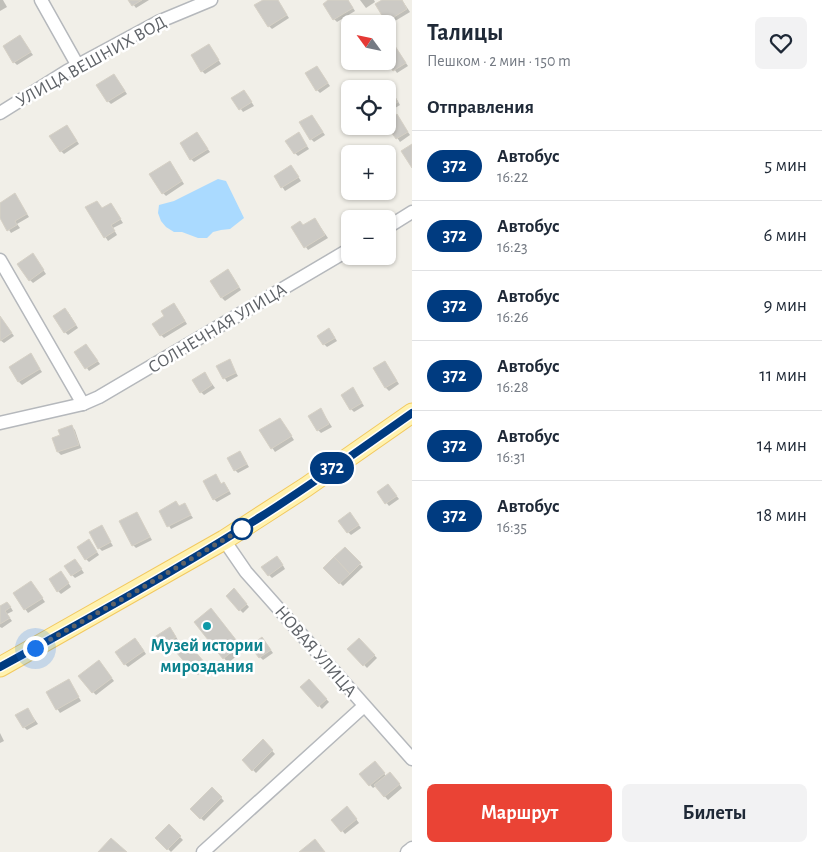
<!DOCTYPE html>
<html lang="ru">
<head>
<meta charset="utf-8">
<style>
  :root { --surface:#fff; --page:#f2f2f3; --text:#1f2937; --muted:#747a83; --line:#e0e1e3; --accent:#ea4335 }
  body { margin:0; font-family:"Alegreya Sans",sans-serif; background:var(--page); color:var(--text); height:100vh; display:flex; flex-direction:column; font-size:19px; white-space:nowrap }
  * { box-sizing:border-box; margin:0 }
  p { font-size:16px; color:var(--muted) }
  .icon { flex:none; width:28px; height:28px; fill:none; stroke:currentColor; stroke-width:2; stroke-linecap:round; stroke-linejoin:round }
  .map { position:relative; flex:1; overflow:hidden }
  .details { display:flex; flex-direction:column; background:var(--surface); width:410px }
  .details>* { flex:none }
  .badge { padding:0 10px; border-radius:16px; font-size:18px; line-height:32px }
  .needle { width:32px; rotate:303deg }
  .tools { position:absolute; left:341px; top:15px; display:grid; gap:10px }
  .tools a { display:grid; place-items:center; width:55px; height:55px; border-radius:8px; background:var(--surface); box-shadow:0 1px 4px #0004; font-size:25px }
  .you { position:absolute; width:25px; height:25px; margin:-12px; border:4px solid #fff; border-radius:50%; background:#1a73e8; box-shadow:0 0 0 8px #1a73e833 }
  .map>.badge { position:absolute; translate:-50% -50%; box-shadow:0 0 0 2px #fff }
  h2 { padding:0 15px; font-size:19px; line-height:45px }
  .round { display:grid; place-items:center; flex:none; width:52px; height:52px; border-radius:8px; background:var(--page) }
  .head { display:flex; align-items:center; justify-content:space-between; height:85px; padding:0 15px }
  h1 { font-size:24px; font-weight:600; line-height:38px }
  .primary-button { display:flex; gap:10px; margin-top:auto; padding:10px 15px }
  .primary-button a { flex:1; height:58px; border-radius:8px; background:var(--accent); color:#fff; font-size:20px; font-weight:600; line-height:58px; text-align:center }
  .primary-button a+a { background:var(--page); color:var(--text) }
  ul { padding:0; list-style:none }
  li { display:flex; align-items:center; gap:15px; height:70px; padding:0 15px; border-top:1px solid var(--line) }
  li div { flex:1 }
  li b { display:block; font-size:19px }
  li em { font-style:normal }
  li .badge { min-width:55px; font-weight:700; text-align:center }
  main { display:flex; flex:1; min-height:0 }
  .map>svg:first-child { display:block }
  .water { fill:#aadaff }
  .shadow { fill:#0003 }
  .building { fill:#cccac5; stroke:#d6d1c6 }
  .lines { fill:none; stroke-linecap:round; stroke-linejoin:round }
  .street-casing { stroke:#b5b8bc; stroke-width:15 }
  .primary-casing { stroke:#f2c960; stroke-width:21 }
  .street { stroke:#fff; stroke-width:12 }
  .primary { stroke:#fff2af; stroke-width:19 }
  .line-casing { stroke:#fff; stroke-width:11 }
  .line { stroke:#003b80; stroke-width:8 }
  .walk { stroke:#5f6368; stroke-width:5; stroke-dasharray:0 9 }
  .stop-dot { fill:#fff; stroke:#003b80; stroke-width:2.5 }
  .culture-dot { fill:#0f9aa8; stroke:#fff; stroke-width:2 }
  .labels { text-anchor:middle; stroke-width:5; stroke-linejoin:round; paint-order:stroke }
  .street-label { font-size:18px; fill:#5f6368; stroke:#fff }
  .culture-label { font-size:18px; font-weight:bold; fill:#0d838f; stroke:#fff }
</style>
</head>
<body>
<main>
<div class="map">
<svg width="412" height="852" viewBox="0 0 412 852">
  <rect width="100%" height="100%" fill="#f1efe8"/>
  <polygon class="water" points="218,179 226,181 244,218 230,229 221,230 213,232 207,238 198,238 182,232 174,232 166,227 161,221 158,213 159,205 174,201"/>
  <g class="shadow">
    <polygon points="0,0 3,0 7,7 0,11"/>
    <polygon points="130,0 149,0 136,8"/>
    <polygon points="265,0 277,0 289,18 272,29 269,26"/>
    <polygon points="330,0 348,0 355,11 337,22 334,19"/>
    <polygon points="360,0 374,0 375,2 366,8"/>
    <polygon points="384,0 402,0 410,12 390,24 387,21"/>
    <polygon points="20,37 33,55 17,65 14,62"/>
    <polygon points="395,47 408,66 397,73 388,60 388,52"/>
    <polygon points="211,48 221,64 205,74 202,71"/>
    <polygon points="317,67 330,86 320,93 317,90"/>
    <polygon points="117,79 127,94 111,104 108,101"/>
    <polygon points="388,92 396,98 400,105 390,111 388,108"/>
    <polygon points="247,95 254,106 243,112 233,98"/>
    <polygon points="397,116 410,135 400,142 388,124 388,122"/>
    <polygon points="314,119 325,135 314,142 311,139"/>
    <polygon points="67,126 79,144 64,154 61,151"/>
    <polygon points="197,134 210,152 194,162 191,159"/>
    <polygon points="299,134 309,149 298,156 295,153"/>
    <polygon points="172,165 184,184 166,196 163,193"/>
    <polygon points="291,166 301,181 285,191 275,176"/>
    <polygon points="15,195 29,217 17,224 20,228 11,233 0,216 0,204"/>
    <polygon points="97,202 102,209 111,204 123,223 113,228 117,235 108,241 87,208"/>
    <polygon points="317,222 328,238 308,250 293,228"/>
    <polygon points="35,258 46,274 33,283 30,280"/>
    <polygon points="231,274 241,290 225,301 222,298"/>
    <polygon points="177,308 187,324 164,338 161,335"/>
    <polygon points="68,312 78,328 68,335 65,332"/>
    <polygon points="3,321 14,336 4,343 0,340"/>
    <polygon points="332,333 337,341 327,347 324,344"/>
    <polygon points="86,345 100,364 89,371 76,352"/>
    <polygon points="31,355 42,372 22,385 19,382"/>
    <polygon points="229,361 238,376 227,382 218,367"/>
    <polygon points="385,363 399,384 389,391 386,388"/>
    <polygon points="205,374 215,388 204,395 201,392"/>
    <polygon points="353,389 364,406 354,412 351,409"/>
    <polygon points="323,413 332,427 321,433 318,430"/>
    <polygon points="280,419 294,440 275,452 261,431"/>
    <polygon points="72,427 75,430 81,448 61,455 58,452 61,435"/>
    <polygon points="240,452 249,467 238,473 235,470"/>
    <polygon points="216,476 222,485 227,487 231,494 217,502 214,499"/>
    <polygon points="388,485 399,499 389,506 378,492"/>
    <polygon points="176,503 180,507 184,505 193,518 171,529 160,511"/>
    <polygon points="137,514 152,540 136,548 133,545"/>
    <polygon points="353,517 361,528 351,535 348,532"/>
    <polygon points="102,527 113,546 102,551 99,548"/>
    <polygon points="92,544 99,555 89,562 86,559"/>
    <polygon points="345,549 363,567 343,586 325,568"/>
    <polygon points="280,560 285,569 272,578 269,575"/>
    <polygon points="78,564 84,573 75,578 72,575"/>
    <polygon points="64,576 71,587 61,594 58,591"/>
    <polygon points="33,585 45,602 28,613 14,593"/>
    <polygon points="237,593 249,607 243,613 240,610"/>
    <polygon points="10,606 13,611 7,614 12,621 2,628 0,627 0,608"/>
    <polygon points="216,615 244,650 228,663 224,658"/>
    <polygon points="173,632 178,640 164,650 161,647"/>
    <polygon points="359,640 377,658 367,668 349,649"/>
    <polygon points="138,642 146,654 128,667 125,664"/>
    <polygon points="265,642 273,653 263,660 260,657"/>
    <polygon points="190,647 207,667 198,675 195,672"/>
    <polygon points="102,665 114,681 96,695 93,692"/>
    <polygon points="69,681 81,701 60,713 47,693"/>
    <polygon points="309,681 329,702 322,709 302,687"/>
    <polygon points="28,710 38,724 27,730 24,727"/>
    <polygon points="0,733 4,741 0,743"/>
    <polygon points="263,741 275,754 256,773 243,760"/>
    <polygon points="377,765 386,776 393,776 402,788 388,800 376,786 373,788 360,774"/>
    <polygon points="212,788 224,801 204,821 191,809"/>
    <polygon points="350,811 359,823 345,834 333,820"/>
    <polygon points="169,826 183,840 171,852 157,838"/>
  </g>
  <g class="building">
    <polygon points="128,0 142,0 132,6"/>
    <polygon points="263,0 278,0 287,15 268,27 254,5"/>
    <polygon points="328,0 348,0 353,8 333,20 323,4"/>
    <polygon points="382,0 402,0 407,9 386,22 375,4"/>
    <polygon points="20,35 31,52 13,63 3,46"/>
    <polygon points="209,44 219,60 201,72 191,55"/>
    <polygon points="395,46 406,63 393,71 387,61 388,50"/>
    <polygon points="317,66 328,83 316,91 305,73"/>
    <polygon points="114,74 125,91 107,102 96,85"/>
    <polygon points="244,90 252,102 239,110 231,98"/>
    <polygon points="388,90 391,95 393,94 398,102 388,108"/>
    <polygon points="397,114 408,132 396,139 387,126 388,121"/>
    <polygon points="312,115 323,132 310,140 299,122"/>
    <polygon points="67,125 77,141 60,152 49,136"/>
    <polygon points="197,132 208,149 190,160 180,143"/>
    <polygon points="299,132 307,146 294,154 285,141"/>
    <polygon points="412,144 412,168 401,151"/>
    <polygon points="170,161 182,181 162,194 149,174"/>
    <polygon points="291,165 299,177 281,188 274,176"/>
    <polygon points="15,193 27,214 15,221 17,225 7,231 0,218 0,203"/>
    <polygon points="97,201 102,208 111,203 121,219 111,225 115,231 104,238 85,207"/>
    <polygon points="315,218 325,235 304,248 291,227 300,221 303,225"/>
    <polygon points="33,253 44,270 29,281 17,264"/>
    <polygon points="228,269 239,287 221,298 210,281"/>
    <polygon points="174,303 185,321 160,336 152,324 164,316 161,311"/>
    <polygon points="65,308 76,325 64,333 53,316"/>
    <polygon points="0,316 12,333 0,341"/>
    <polygon points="329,328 335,338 323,345 317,336"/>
    <polygon points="86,344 98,361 85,369 74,352"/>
    <polygon points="31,353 40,369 18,382 9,367"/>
    <polygon points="230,359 236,373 223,379 216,366"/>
    <polygon points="385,361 397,381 385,388 373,368"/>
    <polygon points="205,372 212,385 200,393 192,380"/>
    <polygon points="353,387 362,403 350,410 341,395"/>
    <polygon points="321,408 329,424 317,431 308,416"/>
    <polygon points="280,418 292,436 271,449 259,430"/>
    <polygon points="72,425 79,445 57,452 52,438 60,435 58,430"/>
    <polygon points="240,451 247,464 234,471 227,458"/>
    <polygon points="216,474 221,484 224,482 229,491 213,500 203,481"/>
    <polygon points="388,484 397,496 385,504 377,492"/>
    <polygon points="176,501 179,506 185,503 191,515 167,527 159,511"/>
    <polygon points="137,512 150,537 132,546 119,521"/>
    <polygon points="350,512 359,525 347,533 338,521"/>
    <polygon points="102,525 111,542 98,549 89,532"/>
    <polygon points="89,539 97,552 85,560 77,547"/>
    <polygon points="345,547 361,563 350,574 334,557"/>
    <polygon points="277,556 283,565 268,576 261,567"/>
    <polygon points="334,557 350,574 339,584 323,568"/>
    <polygon points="75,559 82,569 71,576 64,566"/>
    <polygon points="61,571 69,583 57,592 49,579"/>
    <polygon points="31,581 43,598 24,610 13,593"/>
    <polygon points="234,588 247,604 239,611 226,596"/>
    <polygon points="7,602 11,607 5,611 10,618 0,624 0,606"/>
    <polygon points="211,608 240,645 223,659 194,622"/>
    <polygon points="170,627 176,637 160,648 153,638"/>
    <polygon points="262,637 271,650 259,658 250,646"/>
    <polygon points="135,638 144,651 124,665 115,652"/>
    <polygon points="359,638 375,655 363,666 347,649"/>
    <polygon points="187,642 205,663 194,673 176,652"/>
    <polygon points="99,660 112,678 92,693 78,676"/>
    <polygon points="69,679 79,697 56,710 46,692"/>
    <polygon points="309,679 327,699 318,707 300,687"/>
    <polygon points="28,708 35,721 23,728 15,715"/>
    <polygon points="263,739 273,750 252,771 242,760"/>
    <polygon points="375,761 385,773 369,786 359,774"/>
    <polygon points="390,772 400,784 384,797 374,785"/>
    <polygon points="212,787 222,797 200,819 190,809"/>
    <polygon points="347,806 357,819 341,832 331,820"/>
    <polygon points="169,824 181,836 167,850 155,838"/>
    <polygon points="111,838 127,852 98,852"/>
    <polygon points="315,839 325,852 299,852"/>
  </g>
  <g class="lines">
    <defs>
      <g id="street">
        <polyline points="41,0 78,66"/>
        <polyline points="0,113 67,71 158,22 211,0"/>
        <polyline points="388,227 412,212"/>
        <polyline points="0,260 83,404"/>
        <polyline points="0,423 83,404 99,397 350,249"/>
        <polyline points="224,540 246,572 412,759"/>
        <polyline points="203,852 364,706"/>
        <polyline points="407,852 412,848"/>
      </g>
      <polyline id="primary" points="0,667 224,540 306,487 412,413"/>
    </defs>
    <use href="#street" class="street-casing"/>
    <use href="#primary" class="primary-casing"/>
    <use href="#street" class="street"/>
    <use href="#primary" class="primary"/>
  </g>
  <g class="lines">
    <defs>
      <path id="line" d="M 0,667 C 88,619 177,570 262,516 C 313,484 362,448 412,413"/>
    </defs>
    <use href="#line" class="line-casing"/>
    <use href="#line" class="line"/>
    <polyline class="walk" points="35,648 140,589 242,529"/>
  </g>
  <circle class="stop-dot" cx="242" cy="529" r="10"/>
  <circle class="culture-dot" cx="207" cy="626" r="5"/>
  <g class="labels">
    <g class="street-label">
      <text transform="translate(91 61) rotate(-29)" y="6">УЛИЦА ВЕШНИХ ВОД</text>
      <text transform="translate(217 328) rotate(-31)" y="6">СОЛНЕЧНАЯ УЛИЦА</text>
      <text transform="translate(316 651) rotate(49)" y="6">НОВАЯ УЛИЦА</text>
    </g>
    <g class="culture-label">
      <text x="207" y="651">Музей истории<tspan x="207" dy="21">мироздания</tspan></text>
    </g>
  </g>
</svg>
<div class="tools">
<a><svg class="needle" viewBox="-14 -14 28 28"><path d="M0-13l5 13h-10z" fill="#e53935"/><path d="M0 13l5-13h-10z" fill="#747a83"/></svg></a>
<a><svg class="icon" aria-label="locate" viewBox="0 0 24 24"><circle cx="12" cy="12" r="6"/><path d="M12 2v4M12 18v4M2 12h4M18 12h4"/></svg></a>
<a>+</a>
<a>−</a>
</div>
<div class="you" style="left:35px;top:648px"></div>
<b class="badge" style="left:332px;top:468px;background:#003b80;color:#fff">372</b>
</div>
<section class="details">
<div class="head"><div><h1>Талицы</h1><p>Пешком · 2 мин · 150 m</p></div><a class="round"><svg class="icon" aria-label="heart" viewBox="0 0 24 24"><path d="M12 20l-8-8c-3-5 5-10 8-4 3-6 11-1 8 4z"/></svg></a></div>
<h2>Отправления</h2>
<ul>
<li><span class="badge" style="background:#003b80;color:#fff">372</span><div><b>Автобус</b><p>16:22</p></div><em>5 мин</em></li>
<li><span class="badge" style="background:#003b80;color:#fff">372</span><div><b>Автобус</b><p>16:23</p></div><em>6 мин</em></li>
<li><span class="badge" style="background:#003b80;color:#fff">372</span><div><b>Автобус</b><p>16:26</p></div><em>9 мин</em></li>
<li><span class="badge" style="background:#003b80;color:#fff">372</span><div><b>Автобус</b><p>16:28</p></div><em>11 мин</em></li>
<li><span class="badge" style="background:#003b80;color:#fff">372</span><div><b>Автобус</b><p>16:31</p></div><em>14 мин</em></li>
<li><span class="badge" style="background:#003b80;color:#fff">372</span><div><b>Автобус</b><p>16:35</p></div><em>18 мин</em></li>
</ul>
<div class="primary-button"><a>Маршрут</a><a>Билеты</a></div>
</section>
</main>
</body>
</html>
